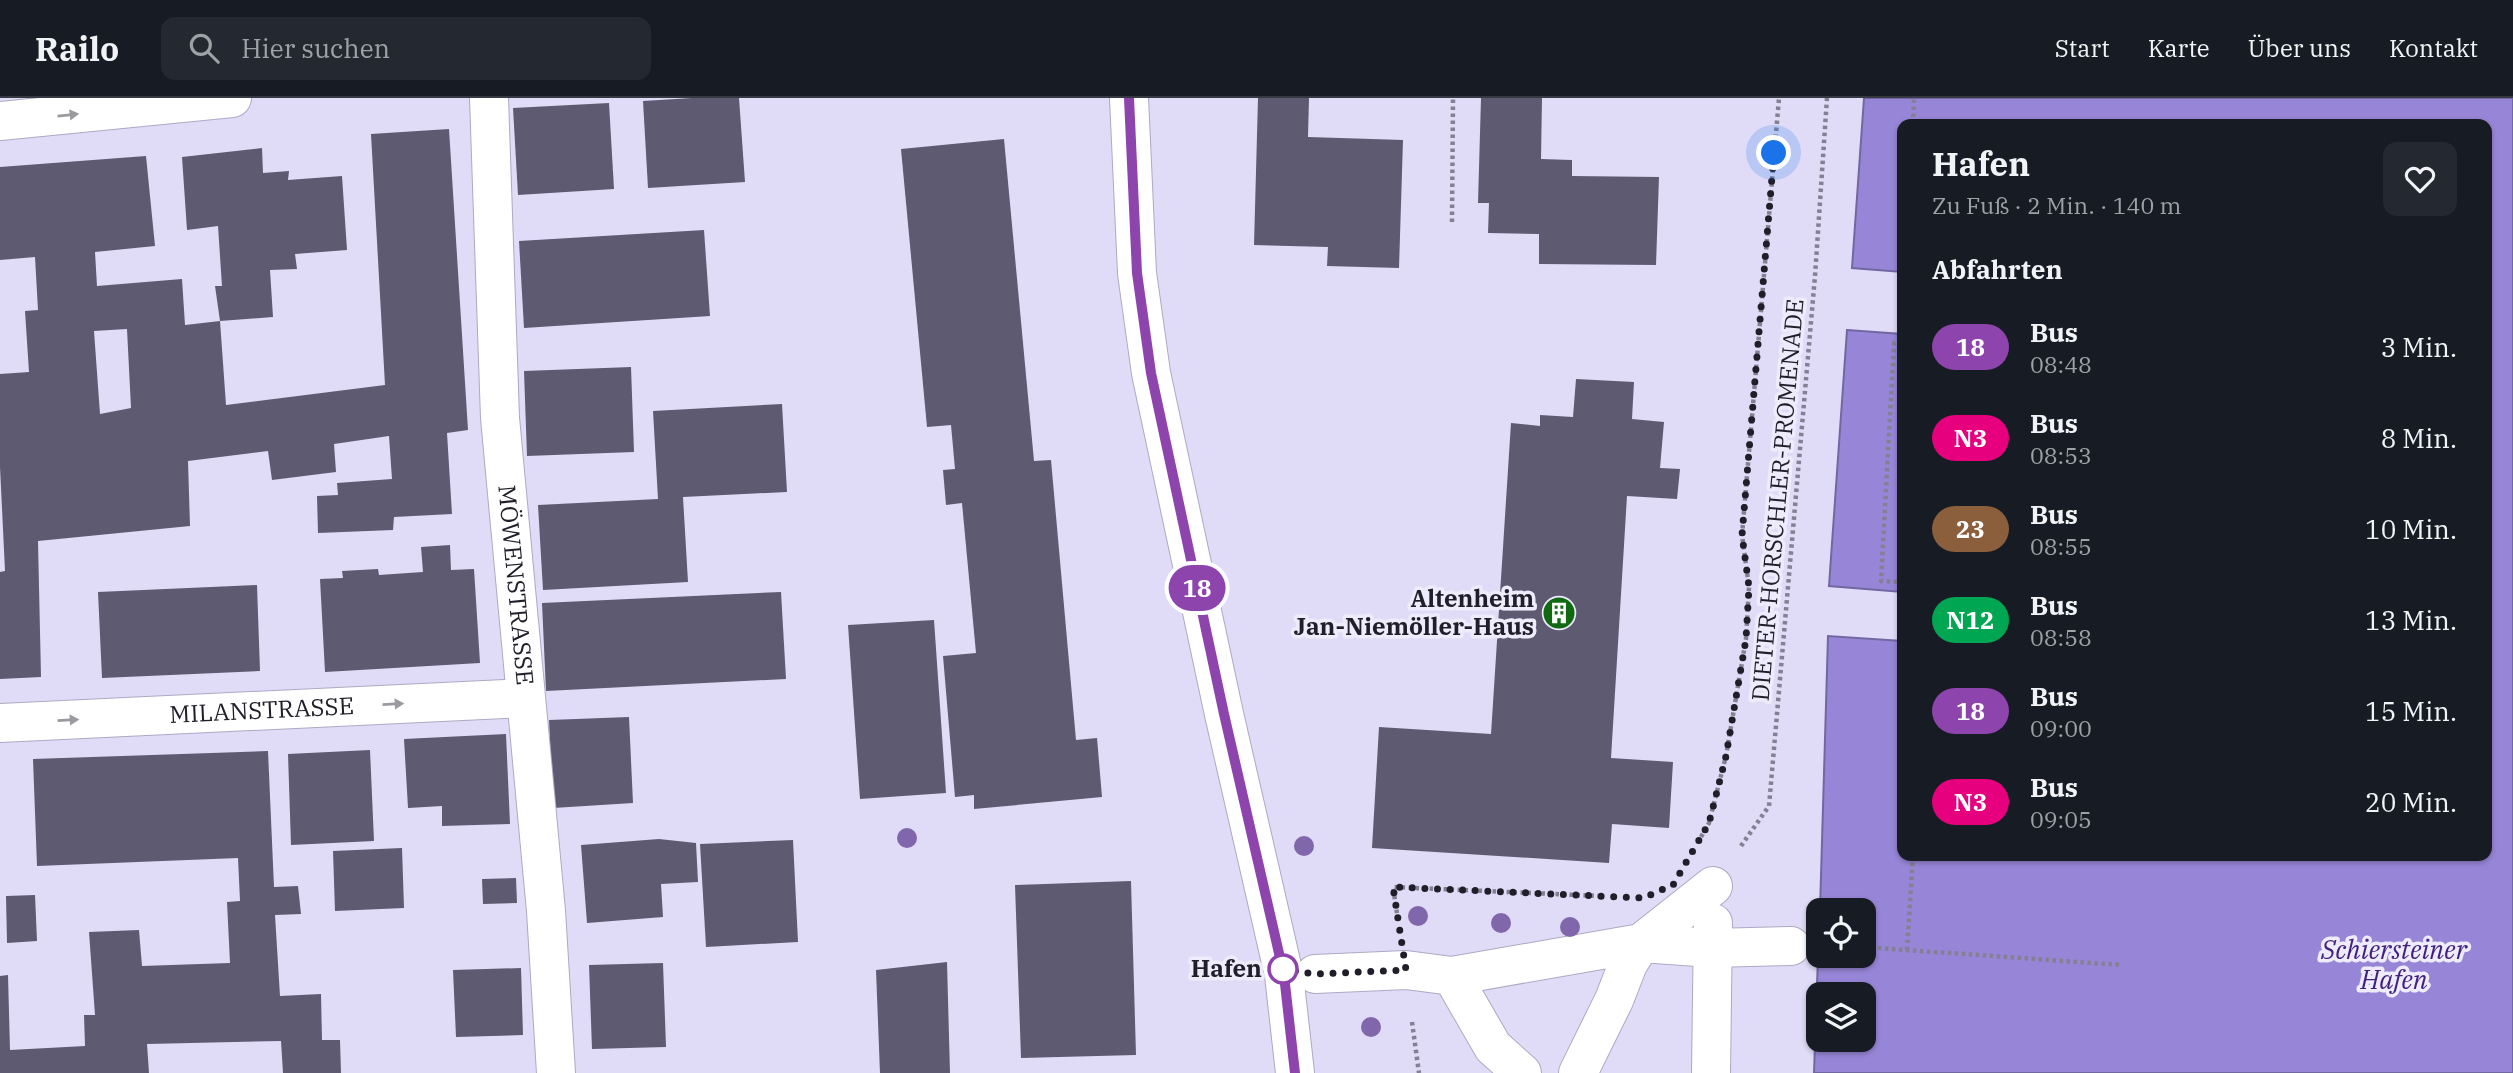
<!DOCTYPE html>
<html lang="de">
<head>
<meta charset="utf-8">
<style>
  :root { --surface:#171b24; --page:#242831; --text:#f1f3f6; --muted:#9ea1a6; --line:#363941 }
  body { margin:0; font-family:"IBM Plex Serif",serif; background:var(--page); color:var(--text); height:100vh; display:flex; flex-direction:column; font-size:26px; white-space:nowrap }
  * { box-sizing:border-box; margin:0 }
  p { font-size:23px; color:var(--muted) }
  .icon { flex:none; width:38px; height:38px; fill:none; stroke:currentColor; stroke-width:2; stroke-linecap:round; stroke-linejoin:round }
  .map { position:relative; flex:1; overflow:hidden }
  .sheet { position:absolute; left:1897px; top:21px; width:595px; height:742px; display:flex; flex-direction:column; background:var(--surface); border-radius:14px; box-shadow:0 2px 5px #0004 }
  .sheet>* { flex:none }
  .badge { padding:0 14px; border-radius:23px; font-size:24px; line-height:46px }
  .buttons { position:absolute; left:1806px; top:800px; display:grid; gap:14px }
  .buttons a { display:grid; place-items:center; width:70px; height:70px; border-radius:14px; background:var(--surface); box-shadow:0 2px 5px #0004; font-size:35px }
  .you { position:absolute; width:35px; height:35px; margin:-18px; border:5px solid #fff; border-radius:50%; background:#1a73e8; box-shadow:0 0 0 10px #1a73e833 }
  .map>.badge { position:absolute; translate:-50% -50%; box-shadow:0 0 0 4px #fff }
  h2 { padding:0 35px; font-size:26px; line-height:63px }
  .round { display:grid; place-items:center; flex:none; width:74px; height:74px; border-radius:14px; background:var(--page) }
  .head { display:flex; align-items:center; justify-content:space-between; height:119px; padding:0 35px }
  h1 { font-size:33px; font-weight:700; line-height:52px }
  ul { padding:0; list-style:none }
  li { display:flex; align-items:center; gap:21px; height:91px; padding:0 35px }
  li div { flex:1 }
  li b { display:block; font-size:26px }
  li em { font-style:normal }
  li .badge { min-width:77px; font-weight:700; text-align:center }
  header { display:flex; align-items:center; gap:42px; box-sizing:border-box; height:98px; padding:0 35px; background:var(--surface); border-bottom:2px solid var(--line) }
  header strong { font-size:33px }
  nav { display:flex; gap:38px; margin-inline-start:auto; font-size:24px }
  .search { width:490px; height:63px; background:var(--page); display:flex; align-items:center; gap:18px; box-sizing:border-box; padding:0 24px; border-radius:14px; color:var(--muted); font-size:26px }
  .map>svg:first-child { display:block }
  .water { fill:#9786d7; stroke:#7367a2; stroke-width:2; fill-rule:evenodd }
  .building { fill:#5e5a72; fill-rule:evenodd }
  .lines { fill:none; stroke-linecap:round; stroke-linejoin:round }
  .minor-casing { stroke:#ada9c4; stroke-width:40 }
  .path { stroke:#838093; stroke-width:4.5; stroke-dasharray:3.5 3.5; stroke-linecap:butt }
  .minor { stroke:#fff; stroke-width:38 }
  .tree { fill:#8066aa }
  .oneway { fill:#9b9a9e }
  .line-casing { stroke:#fff; stroke-width:16 }
  .line { stroke:#8e44ad; stroke-width:10 }
  .walk { stroke:#201e28; stroke-width:7; stroke-dasharray:0 12.6 }
  .stop-dot { fill:#fff; stroke:#8e44ad; stroke-width:3.5 }
  .labels { text-anchor:middle; stroke-width:7; stroke-linejoin:round; paint-order:stroke }
  .street-label { font-size:24px; fill:#201e28; stroke:#edebfc }
  .poi-label { font-size:24px; font-weight:bold; fill:#201e28; stroke:#edebfc; text-anchor:end }
  .stop-label { font-size:24px; font-weight:bold; fill:#201e28; stroke:#edebfc; text-anchor:end }
  .water-label { font-size:26px; font-style:italic; fill:#401f7e; stroke:#edebfc }
</style>
</head>
<body>
<header>
<strong>Railo</strong>
<div class="search"><svg class="icon" aria-label="search" viewBox="0 0 24 24"><circle cx="10" cy="10" r="6"/><path d="M15 15l6 6"/></svg>Hier suchen</div>
<nav><a>Start</a><a>Karte</a><a>Über uns</a><a>Kontakt</a></nav>
</header>
<div class="map">
<svg width="2513" height="975" viewBox="0 0 2513 975">
  <rect width="100%" height="100%" fill="#e0dcf8"/>
  <g class="water">
    <path d="M 1864,0 L 2513,0 L 2513,975 L 1814,975 L 1818,858 L 1864,858 L 1864,812 L 1820,812 L 1828,538 L 1902,543 L 1902,758 L 2487,758 L 2487,26 L 1902,26 L 1902,174 L 1852,170 ZM 1818,896 L 1864,896 L 1864,942 L 1818,942 Z"/>
    <polygon points="1847,232 1902,236 1902,494 1829,488"/>
  </g>
  <g class="building">
    <polygon points="692,0 739,0 745,84 648,90 643,3"/>
    <polygon points="1258,0 1309,0 1308,39 1403,42 1399,170 1327,168 1328,149 1254,147"/>
    <polygon points="1481,0 1542,0 1541,61 1572,62 1572,78 1659,79 1656,167 1539,166 1539,136 1488,135 1489,105 1478,105"/>
    <polygon points="609,5 614,91 518,97 513,10"/>
    <path d="M 449,31 L 468,332 L 447,335 L 452,416 L 394,419 L 393,432 L 318,435 L 317,398 L 338,397 L 337,385 L 392,381 L 389,338 L 334,346 L 336,374 L 272,382 L 268,353 L 188,363 L 190,428 L 38,443 L 41,579 L 0,581 L 0,474 L 5,473 L 0,369 L 0,276 L 29,274 L 25,213 L 38,212 L 35,159 L 0,162 L 0,69 L 146,58 L 155,148 L 95,154 L 97,188 L 182,181 L 185,227 L 220,223 L 226,307 L 385,287 L 371,36 ZM 127,231 L 131,310 L 100,316 L 94,233 Z"/>
    <polygon points="1004,41 1034,363 1051,362 1076,642 1097,640 1102,699 974,711 974,697 955,699 943,558 976,555 962,405 946,407 943,372 955,371 951,327 927,329 901,51"/>
    <polygon points="262,50 263,75 289,73 288,82 342,78 347,152 295,156 297,171 270,172 273,219 220,223 215,188 222,188 218,128 187,132 182,59"/>
    <polygon points="704,132 710,218 524,230 519,143"/>
    <polygon points="631,269 634,354 527,358 524,273"/>
    <polygon points="1576,281 1634,284 1632,321 1664,324 1660,370 1680,371 1677,401 1627,398 1611,660 1673,664 1669,730 1612,726 1609,765 1372,750 1379,629 1491,636 1511,325 1540,328 1540,317 1573,319"/>
    <polygon points="782,306 787,394 683,399 688,484 543,492 538,407 658,401 653,313"/>
    <polygon points="450,447 451,472 474,471 480,565 325,574 320,481 343,480 342,473 378,471 379,477 423,474 421,449"/>
    <polygon points="257,487 260,573 102,580 98,494"/>
    <polygon points="781,494 786,581 546,593 542,505"/>
    <polygon points="934,522 946,695 860,701 848,527"/>
    <polygon points="629,619 633,705 553,710 549,622"/>
    <polygon points="506,636 510,726 442,728 442,708 408,710 404,641"/>
    <polygon points="370,652 374,743 291,747 288,656"/>
    <polygon points="268,653 274,789 298,788 301,816 275,817 280,898 321,896 322,942 340,942 341,975 283,975 281,943 147,946 149,975 0,975 0,878 8,877 10,952 85,948 84,917 95,917 89,834 139,832 142,868 230,865 227,804 240,803 238,760 37,768 33,661"/>
    <polygon points="659,741 696,745 698,784 661,786 663,819 587,825 581,747"/>
    <polygon points="793,742 798,844 706,849 700,746"/>
    <polygon points="402,750 404,810 335,813 333,753"/>
    <polygon points="516,780 517,805 483,806 482,781"/>
    <polygon points="1131,783 1136,957 1021,960 1015,787"/>
    <polygon points="35,797 37,843 7,845 6,798"/>
    <polygon points="947,864 950,975 880,975 876,872"/>
    <polygon points="663,865 666,949 592,951 589,867"/>
    <polygon points="521,870 523,937 456,939 453,872"/>
  </g>
  <g class="lines">
    <defs>
      <g id="minor">
        <path id="s1" d="M 489,0 L 500,320 L 546,813 L 556,975"/>
        <polyline points="1129,0 1137,175 1151,275 1224,616 1284,877 1295,975"/>
        <polyline points="0,23 232,0"/>
        <path id="s2" d="M 0,625 L 525,600"/>
        <polyline points="1315,876 1406,872 1452,878 1641,845 1712,850 1791,848"/>
        <polyline points="1452,878 1493,949 1522,975"/>
        <polyline points="1578,975 1614,902 1628,866 1641,845 1713,788"/>
        <polyline points="1711,975 1713,825"/>
      </g>
    </defs>
    <use href="#minor" class="minor-casing"/>
    <g class="path">
      <polyline points="1913,26 1914,0"/>
      <polyline points="1452,124 1453,0"/>
      <polyline points="1902,245 1894,245 1881,483 1902,484"/>
      <polyline points="1701,739 1709,725 1726,658 1746,541 1749,489 1742,437 1779,0"/>
      <polyline points="1741,748 1769,708 1815,178 1827,0"/>
      <polyline points="1398,822 1393,789 1600,798"/>
      <polyline points="1864,849 2121,867"/>
      <polyline points="1907,852 1913,758"/>
      <polyline points="1412,924 1419,975"/>
    </g>
    <use href="#minor" class="minor"/>
  </g>
  <g class="tree">
    <circle cx="907" cy="740" r="10"/>
    <circle cx="1304" cy="748" r="10"/>
    <circle cx="1418" cy="818" r="10"/>
    <circle cx="1501" cy="825" r="10"/>
    <circle cx="1570" cy="829" r="10"/>
    <circle cx="1371" cy="929" r="10"/>
  </g>
  <defs><path id="oneway-solid" d="M-6-.8H1V-3.2L6.5 0L1 3.2V.8H-6Z" transform="scale(1.75)"/></defs>
  <g class="oneway">
    <use href="#oneway-solid" transform="translate(68 17) rotate(-6)"/>
    <use href="#oneway-solid" transform="translate(393 606) rotate(-3)"/>
    <use href="#oneway-solid" transform="translate(68 622) rotate(-3)"/>
  </g>
  <g class="lines">
    <defs>
      <polyline id="line" points="1129,0 1137,175 1151,275 1224,616 1284,877 1295,975"/>
    </defs>
    <use href="#line" class="line-casing"/>
    <use href="#line" class="line"/>
    <polyline class="walk" points="1283,871 1315,876 1406,872 1393,789 1643,800 1673,787 1709,725 1726,658 1746,541 1749,489 1742,437 1774,55"/>
  </g>
  <defs>
    <symbol id="building-disc" viewBox="-11 -11 22 22"><circle r="9.5" fill="#116a11" stroke="#edebfc"/><path d="M-4-6H4V6H1V3H-1V6H-4ZM-2.5-4.3h1.7v1.8h-1.7ZM.8-4.3h1.7v1.8H.8ZM-2.5-1h1.7V.8h-1.7ZM.8-1h1.7V.8H.8Z" fill="#fff"/></symbol>
  </defs>
  <g fill-rule="evenodd">
    <use href="#building-disc" x="1540" y="496" width="38" height="38"/>
  </g>
  <circle class="stop-dot" cx="1283" cy="871" r="14"/>
  <g class="labels">
    <g class="street-label">
      <text transform="translate(1778 402) rotate(-85)" y="8">DIETER-HORSCHLER-PROMENADE</text>
      <text dy="8" stroke="none"><textPath href="#s1" startOffset="488">MÖWENSTRASSE</textPath></text>
      <text dy="8" stroke="none"><textPath href="#s2" startOffset="262">MILANSTRASSE</textPath></text>
    </g>
    <g class="poi-label">
      <text x="1534" y="509">Altenheim<tspan x="1534" dy="28">Jan-Niemöller-Haus</tspan></text>
    </g>
    <g class="stop-label">
      <text x="1262" y="879">Hafen</text>
    </g>
    <g class="water-label">
      <text x="2394" y="861">Schiersteiner<tspan x="2394" dy="30">Hafen</tspan></text>
    </g>
  </g>
</svg>
<div class="buttons">
<a><svg class="icon" aria-label="locate" viewBox="0 0 24 24"><circle cx="12" cy="12" r="6"/><path d="M12 2v4M12 18v4M2 12h4M18 12h4"/></svg></a>
<a><svg class="icon" aria-label="layers" viewBox="0 0 24 24"><path d="M12 4l9 5-9 5-9-5zM3 14l9 5 9-5"/></svg></a>
</div>
<div class="you" style="left:1774px;top:55px"></div>
<b class="badge" style="left:1197px;top:490px;background:#8e44ad;color:#fff">18</b>
<section class="sheet">
<div class="head"><div><h1>Hafen</h1><p>Zu Fuß · 2 Min. · 140 m</p></div><a class="round"><svg class="icon" aria-label="heart" viewBox="0 0 24 24"><path d="M12 20l-8-8c-3-5 5-10 8-4 3-6 11-1 8 4z"/></svg></a></div>
<h2>Abfahrten</h2>
<ul>
<li><span class="badge" style="background:#8e44ad;color:#fff">18</span><div><b>Bus</b><p>08:48</p></div><em>3 Min.</em></li>
<li><span class="badge" style="background:#e6007e;color:#fff">N3</span><div><b>Bus</b><p>08:53</p></div><em>8 Min.</em></li>
<li><span class="badge" style="background:#8b5e3c;color:#fff">23</span><div><b>Bus</b><p>08:55</p></div><em>10 Min.</em></li>
<li><span class="badge" style="background:#00a651;color:#fff">N12</span><div><b>Bus</b><p>08:58</p></div><em>13 Min.</em></li>
<li><span class="badge" style="background:#8e44ad;color:#fff">18</span><div><b>Bus</b><p>09:00</p></div><em>15 Min.</em></li>
<li><span class="badge" style="background:#e6007e;color:#fff">N3</span><div><b>Bus</b><p>09:05</p></div><em>20 Min.</em></li>
</ul>
</section>
</div>
</body>
</html>
